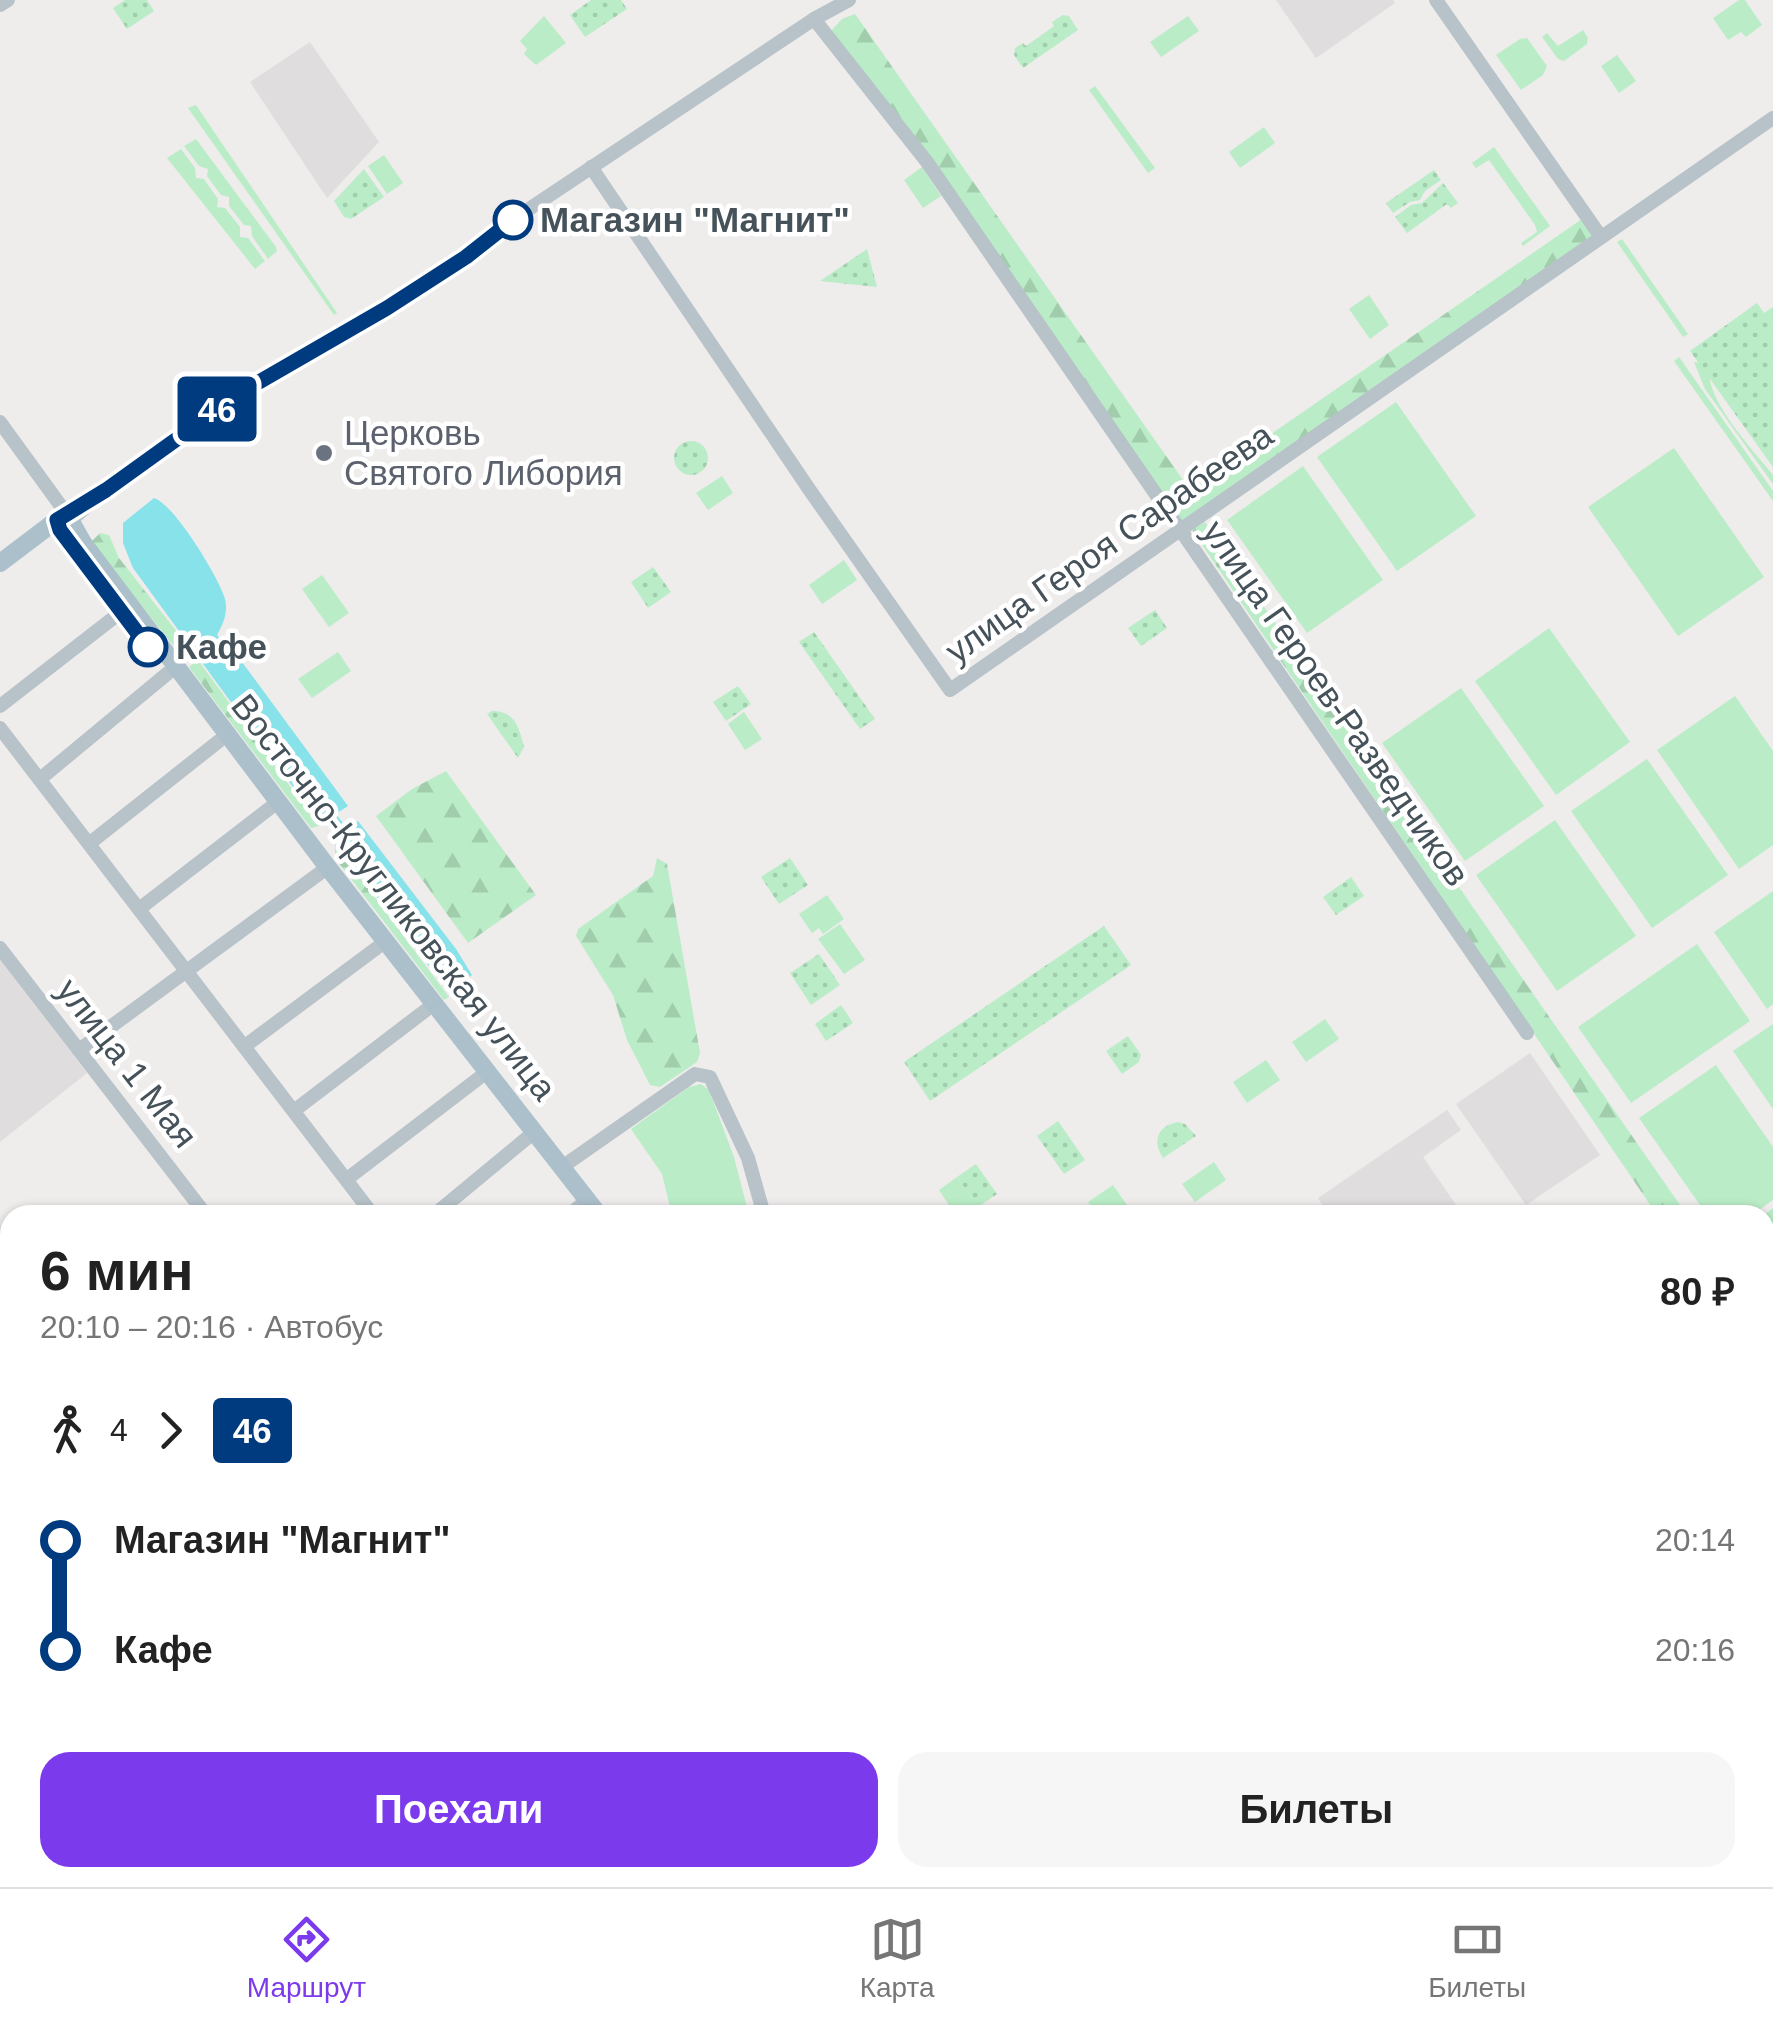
<!DOCTYPE html>
<html lang="ru">
<head>
<meta charset="utf-8">
<style>
  :root { --surface:#fff; --page:#f6f6f6; --text:#222; --muted:#767676; --line:#e0e0e0; --accent:#7c3aed }
  body { margin:0; font-family:Helvetica,sans-serif; background:var(--page); color:var(--text); height:100vh; display:flex; flex-direction:column; font-size:38px; white-space:nowrap }
  * { box-sizing:border-box; margin:0 }
  p { font-size:32px; color:var(--muted) }
  .icon { flex:none; width:55px; height:55px; fill:none; stroke:currentColor; stroke-width:2; stroke-linecap:round; stroke-linejoin:round }
  .map { position:relative; flex:1; overflow:hidden }
  .drawer { position:absolute; left:0px; top:1205px; width:1775px; height:682px; display:flex; flex-direction:column; background:var(--surface); border-radius:30px 30px 0 0; box-shadow:0 2px 8px #0004 }
  .drawer>* { flex:none }
  .badge { padding:0 20px; border-radius:8px; font-size:35px; line-height:65px }
  .map>.badge { position:absolute; translate:-50% -50%; box-shadow:0 0 0 5px #fff }
  .legs { display:flex; align-items:center; gap:15px; height:110px; padding:0 40px; font-size:32px }
  .legs p { margin-inline-start:auto }
  .summary { display:flex; align-items:center; justify-content:space-between; height:170px; padding:0 40px }
  h1 { font-size:55px; font-weight:600; line-height:75px }
  .button { display:flex; gap:20px; margin-top:auto; padding:20px 40px }
  .button a { flex:1; height:115px; border-radius:30px; background:var(--accent); color:#fff; font-size:40px; font-weight:600; line-height:115px; text-align:center }
  .button a+a { background:var(--page); color:var(--text) }
  ul { padding:0 40px; list-style:none }
  li { display:flex; align-items:center; gap:35px; height:110px; font-size:38px }
  li i { display:grid; place-items:center; width:15px; height:100%; margin:0 12px; background:currentColor }
  li i::after { content:''; width:25px; height:25px; margin:-12px; border:8px solid; border-radius:50%; background:var(--surface) }
  li p { margin-inline-start:auto }
  li:first-child i { background:linear-gradient(#0000 50%,currentColor 0) }
  li:last-child i { background:linear-gradient(currentColor 50%,#0000 0) }
  .menu { display:flex; justify-content:space-around; align-items:center; height:140px; border-top:2px solid var(--line); background:var(--surface); font-size:28px; color:var(--muted) }
  .menu a { display:grid; justify-items:center; gap:5px }
  .menu .selected { color:var(--accent) }
  .map>svg:first-child { display:block }
  .education { fill:#e0ddde }
  .grass { fill:#baedc7 }
  .forest { fill:url(#forest-firs) }
  .park { fill:url(#park-dots) }
  .water { fill:#87e2ea }
  .lines { fill:none; stroke-linecap:round; stroke-linejoin:round }
  .stream { stroke:#87e2ea; stroke-width:2.5 }
  .minor { stroke:#b7c3c9; stroke-width:14 }
  .major { stroke:#acc0cb; stroke-width:18 }
  .line-1-casing { stroke:#fff; stroke-width:22 }
  .line-1 { stroke:#003b80; stroke-width:15 }
  .stop-1-dot { fill:#fff; stroke:#003b80; stroke-width:5 }
  .worship-dot { fill:#6b7280; stroke:#fff; stroke-width:4 }
  .labels { text-anchor:middle; stroke-width:9; stroke-linejoin:round; paint-order:stroke }
  .stop-label { font-size:35px; font-weight:bold; fill:#455259; stroke:#fff; text-anchor:start }
  .worship-label { font-size:35px; fill:#5b616d; stroke:#fff; text-anchor:start }
  .street-label { font-size:35px; fill:#455259; stroke:#fff }
</style>
</head>
<body>
<div class="map">
<svg width="1773" height="1887" viewBox="0 0 1773 1887">
  <defs>
    <pattern id="forest-firs" width="22" height="20" patternUnits="userSpaceOnUse" patternTransform="scale(2.5)"><rect width="22" height="20" fill="#baedc7"/><path d="M5 1l3.5 6h-7zM16 11l3.5 6h-7z" fill="#a1cdad"/></pattern>
    <pattern id="park-dots" width="8" height="8" patternUnits="userSpaceOnUse" patternTransform="scale(2.5)"><rect width="8" height="8" fill="#baedc7"/><path d="M2 2h.1M6 6h.1" fill="none" stroke="#a1cdad" stroke-width="1.8" stroke-linecap="round"/></pattern>
  </defs>
  <rect width="100%" height="100%" fill="#efecec"/>
  <g class="education">
    <polygon points="1276,0 1393,0 1395,3 1316,58"/>
    <polygon points="310,42 379,142 327,198 250,82"/>
    <polygon points="0,959 87,1073 0,1142"/>
    <polygon points="1530,1053 1600,1155 1526,1205 1456,1104"/>
    <polygon points="1447,1110 1461,1130 1423,1157 1463,1215 1329,1215 1318,1198"/>
  </g>
  <g class="grass">
    <polygon points="1739,0 1745,0 1762,25 1746,37 1741,32 1728,40 1713,18"/>
    <polygon points="544,16 566,43 536,65 524,54 527,49 520,41"/>
    <polygon points="1188,16 1199,31 1161,57 1150,42"/>
    <polygon points="1583,30 1588,38 1587,44 1564,61 1558,59 1542,37 1547,33 1558,46"/>
    <polygon points="1527,38 1547,66 1543,75 1521,90 1496,55 1520,39"/>
    <polygon points="1617,55 1636,81 1619,93 1601,66"/>
    <polygon points="1095,86 1155,168 1148,173 1089,90"/>
    <polygon points="196,105 337,313 334,315 188,108"/>
    <polygon points="1264,127 1275,143 1240,168 1229,152"/>
    <polygon points="196,139 276,247 277,251 268,259 252,236 251,226 244,225 229,206 229,197 221,195 207,176 208,169 199,166 184,146"/>
    <polygon points="1494,147 1550,226 1523,246 1521,243 1537,232 1535,225 1489,160 1476,168 1472,163"/>
    <polygon points="181,149 195,168 196,178 204,179 218,199 217,207 225,208 240,227 240,237 248,238 265,261 255,269 167,158"/>
    <polygon points="384,155 403,183 387,194 368,166"/>
    <polygon points="922,167 941,196 923,208 904,180"/>
    <polygon points="1622,239 1688,334 1683,337 1617,242"/>
    <polygon points="1369,295 1389,325 1370,339 1349,309"/>
    <path d="M 1757,303 L 1760,308 L 1709,374 C 1711,406 1753,450 1773,475 L 1773,484 L 1705,389 L 1694,362 L 1700,363 L 1692,351 Z"/>
    <polygon points="1679,357 1773,491 1773,501 1674,361"/>
    <polygon points="1396,402 1476,516 1397,571 1317,457"/>
    <polygon points="1674,448 1764,577 1678,636 1588,507"/>
    <polygon points="1303,466 1383,580 1307,633 1227,520"/>
    <polygon points="722,476 733,493 708,510 696,493"/>
    <polygon points="844,560 857,580 822,604 809,585"/>
    <polygon points="322,575 349,613 329,627 302,589"/>
    <polygon points="1549,628 1630,742 1556,795 1475,681"/>
    <polygon points="338,652 351,671 312,698 298,679"/>
    <polygon points="1461,688 1544,806 1465,861 1382,743"/>
    <polygon points="1735,696 1773,751 1773,845 1739,869 1657,750"/>
    <polygon points="744,712 762,739 745,750 728,724"/>
    <polygon points="1647,759 1728,875 1652,928 1571,811"/>
    <polygon points="1555,820 1636,936 1557,991 1476,875"/>
    <polygon points="1773,891 1773,1004 1767,1009 1714,932"/>
    <polygon points="827,895 844,919 823,934 819,928 812,933 799,914"/>
    <polygon points="840,924 865,960 844,974 818,939"/>
    <polygon points="1697,944 1750,1021 1631,1103 1578,1027"/>
    <polygon points="1325,1019 1339,1039 1306,1062 1292,1042"/>
    <polygon points="1773,1024 1773,1109 1733,1051"/>
    <polygon points="1266,1060 1280,1080 1247,1103 1233,1082"/>
    <polygon points="1716,1065 1773,1147 1773,1200 1752,1215 1707,1215 1639,1118"/>
    <polygon points="701,1084 709,1090 734,1157 749,1215 666,1215 671,1211 662,1174 631,1129 689,1087"/>
    <polygon points="1214,1162 1226,1180 1195,1202 1182,1184"/>
    <polygon points="957,1177 978,1207 967,1215 949,1215 946,1212 951,1208 939,1190"/>
    <polygon points="1113,1185 1134,1215 1097,1215 1088,1202"/>
    <polygon points="1773,1208 1773,1309 1767,1313 1764,1215"/>
  </g>
  <g class="forest">
    <polygon points="855,14 1190,490 1582,219 1593,235 1180,524 1169,508 1161,514 918,143 830,32 842,19"/>
    <polygon points="1205,522 1687,1215 1657,1215 1192,530"/>
    <polygon points="100,533 109,535 119,558 192,651 183,658 91,542"/>
    <polygon points="198,660 319,826 311,828 189,667"/>
    <polygon points="446,771 536,895 468,943 376,816 412,789"/>
    <polygon points="335,844 449,997 444,1000 335,858"/>
    <polygon points="657,858 667,864 700,1053 697,1062 660,1087 650,1085 627,1040 613,995 576,936 578,929 653,876"/>
  </g>
  <g class="park">
    <polygon points="125,0 147,0 154,11 127,29 113,8"/>
    <polygon points="591,0 621,0 627,9 585,37 570,15"/>
    <polygon points="1063,15 1069,16 1078,30 1023,68 1014,55 1015,48 1023,43 1026,46 1054,26 1052,22"/>
    <polygon points="364,169 384,197 351,219 344,217 334,201"/>
    <polygon points="1434,170 1441,180 1425,191 1420,200 1410,202 1393,213 1386,203"/>
    <polygon points="1443,183 1458,203 1451,208 1447,204 1407,233 1395,217 1411,205 1422,203"/>
    <polygon points="867,249 877,287 820,281"/>
    <polygon points="1757,303 1764,313 1773,307 1773,467 1690,351"/>
    <circle cx="691" cy="458" r="17"/>
    <polygon points="653,567 671,592 648,608 631,582"/>
    <polygon points="1155,610 1167,628 1141,646 1128,628"/>
    <polygon points="814,632 875,719 860,729 799,642"/>
    <polygon points="738,686 751,704 726,721 713,702"/>
    <path d="M 492,711 C 515,711 519,727 524,747 L 518,758 L 487,714 Z"/>
    <polygon points="790,858 808,885 779,904 761,877"/>
    <polygon points="1351,877 1364,896 1336,915 1323,897"/>
    <polygon points="1104,926 1131,965 930,1101 904,1062"/>
    <polygon points="819,954 840,985 811,1005 790,973"/>
    <polygon points="841,1005 853,1023 826,1041 815,1024"/>
    <polygon points="1128,1036 1141,1055 1139,1062 1122,1074 1106,1051"/>
    <polygon points="1058,1121 1085,1160 1064,1174 1037,1136"/>
    <path d="M 1178,1122 L 1185,1124 L 1196,1136 L 1163,1158 C 1152,1141 1157,1126 1178,1122 Z"/>
    <polygon points="976,1164 997,1194 978,1207 957,1177"/>
    <polygon points="1773,1380 1773,1887 1551,1887 1557,1878 1765,1878 1765,1385"/>
  </g>
  <g class="water">
    <path d="M 154,498 C 174,504 217,575 224,596 C 229,610 224,623 217,635 L 239,658 L 348,806 L 320,824 L 133,568 L 123,543 L 123,523 Z"/>
    <polygon points="358,821 456,949 472,975 449,993 335,841"/>
  </g>
  <g class="lines">
    <polyline class="stream" points="336,816 346,829"/>
    <g class="minor">
      <polyline points="1436,0 1601,237"/>
      <polyline points="0,5 8,0"/>
      <polyline points="814,19 927,162 1527,1033"/>
      <polyline points="591,167 811,492 950,690 1773,118"/>
      <polyline points="0,422 66,513 75,508"/>
      <polyline points="70,521 106,490 233,398 387,309 466,257 526,211 814,19 849,0"/>
      <polyline points="0,706 121,612"/>
      <polyline points="0,728 373,1215"/>
      <polyline points="40,779 168,673"/>
      <polyline points="90,843 219,741"/>
      <polyline points="139,909 270,808"/>
      <polyline points="0,948 206,1215"/>
      <polyline points="245,1046 378,947"/>
      <polyline points="79,1050 320,873"/>
      <polyline points="295,1110 426,1010"/>
      <polyline points="562,1167 695,1074 710,1077 748,1158 764,1215"/>
      <polyline points="347,1179 479,1078"/>
      <polyline points="434,1215 527,1138"/>
      <polyline points="569,1215 580,1206"/>
      <polyline points="0,1434 10,1427"/>
      <polyline points="0,1454 10,1466"/>
      <polyline points="0,1649 10,1662"/>
      <polyline points="0,1779 10,1772"/>
      <polyline points="384,1878 391,1887"/>
      <polyline points="533,1878 540,1887"/>
      <polyline points="722,1878 730,1887"/>
      <polyline points="847,1878 854,1887"/>
      <polyline points="42,1887 54,1878"/>
      <polyline points="438,1887 450,1878"/>
      <polyline points="967,1887 979,1878"/>
    </g>
    <g class="major">
      <polyline points="0,563 66,513 83,543 326,865 599,1215"/>
      <polyline points="1105,1878 1112,1887"/>
      <polyline points="1140,1878 1148,1887"/>
      <polyline points="0,1883 3,1887"/>
      <polyline points="640,1887 652,1878"/>
    </g>
  </g>
  <g class="lines">
    <defs>
      <polyline id="line-1" points="148,647 60,530 57,520 106,490 245,390 387,308 466,257 513,220"/>
    </defs>
    <use href="#line-1" class="line-1-casing"/>
    <use href="#line-1" class="line-1"/>
  </g>
  <g class="stop-1-dot">
    <circle cx="513" cy="220" r="18"/>
    <circle cx="148" cy="647" r="18"/>
  </g>
  <circle class="worship-dot" cx="324" cy="453" r="10"/>
  <g class="labels">
    <g class="stop-label">
      <text x="540" y="232">Магазин "Магнит"</text>
      <text x="176" y="659">Кафе</text>
    </g>
    <g class="worship-label">
      <text x="344" y="445">Церковь<tspan x="344" dy="40">Святого Либория</tspan></text>
    </g>
    <g class="street-label">
      <text transform="translate(1109 543) rotate(-35)" y="12">улица Героя Сарабеева</text>
      <text transform="translate(1336 703) rotate(55)" y="12">улица Героев-Разведчиков</text>
      <text transform="translate(394 897) rotate(52)" y="12">Восточно-Кругликовская улица</text>
      <text transform="translate(127 1063) rotate(52)" y="12">улица 1 Мая</text>
    </g>
  </g>
</svg>
<b class="badge" style="left:217px;top:409px;background:#003b80;color:#fff">46</b>
<section class="drawer">
<div class="summary"><div><h1>6 мин</h1><p>20:10 – 20:16 · Автобус</p></div><b>80 ₽</b></div>
<div class="legs"><svg class="icon" aria-label="walk" viewBox="0 0 24 24"><circle cx="13" cy="4" r="2"/><path d="M13 8l-2 6 4 7M11 14l-3 7M7 12l3-4h3l4 4"/></svg>4<svg class="icon" aria-label="forward" viewBox="0 0 24 24"><path d="M9 5l7 7-7 7"/></svg><b class="badge" style="background:#003b80;color:#fff">46</b></div>
<ul>
<li><i style="color:#003b80"></i><b>Магазин &quot;Магнит&quot;</b><p>20:14</p></li>
<li><i style="color:#003b80"></i><b>Кафе</b><p>20:16</p></li>
</ul>
<div class="button"><a>Поехали</a><a>Билеты</a></div>
</section>
</div>
<nav class="menu">
<a class="selected"><svg class="icon" aria-label="directions" viewBox="0 0 24 24"><path d="M12 3l9 9-9 9-9-9zM9 14v-3h6M13 9l2 2-2 2"/></svg>Маршрут</a>
<a><svg class="icon" aria-label="map" viewBox="0 0 24 24"><path d="M3 6l6-2 6 2 6-2v14l-6 2-6-2-6 2zM9 4v14M15 6v14"/></svg>Карта</a>
<a><svg class="icon" aria-label="tickets" viewBox="0 0 24 24"><path d="M3 7h18v10H3zM15 7v10"/></svg>Билеты</a>
</nav>
</body>
</html>
